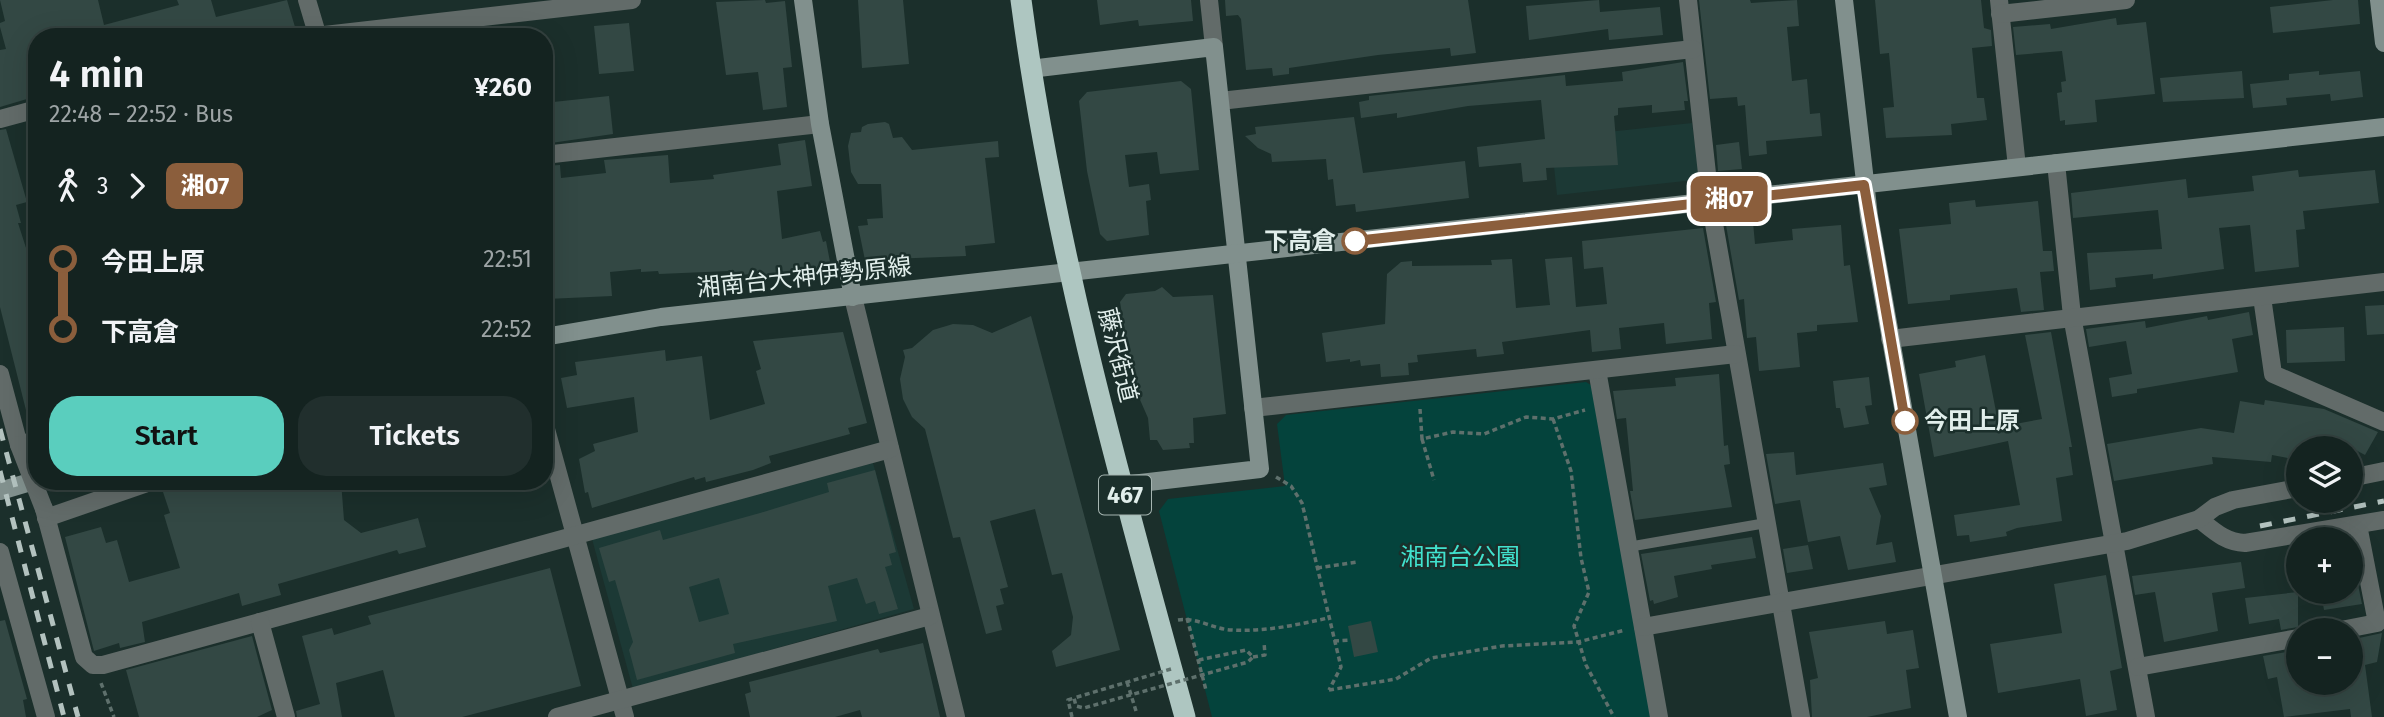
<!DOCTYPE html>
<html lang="en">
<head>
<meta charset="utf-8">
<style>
  :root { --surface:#142320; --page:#212f2d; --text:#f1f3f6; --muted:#9da4a5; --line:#33403e; --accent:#5acebe }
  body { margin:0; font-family:"Fira Sans","Noto Sans JP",sans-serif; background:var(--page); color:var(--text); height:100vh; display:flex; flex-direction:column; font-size:26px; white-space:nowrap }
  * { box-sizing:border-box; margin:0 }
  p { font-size:23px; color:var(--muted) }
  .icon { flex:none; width:38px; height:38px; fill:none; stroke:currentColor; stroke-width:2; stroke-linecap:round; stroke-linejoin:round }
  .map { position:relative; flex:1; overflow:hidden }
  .sheet { position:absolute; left:28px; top:28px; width:525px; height:462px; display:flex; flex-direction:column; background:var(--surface); border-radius:28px; box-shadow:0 7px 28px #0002,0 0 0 2px var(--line) }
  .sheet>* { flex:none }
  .badge { padding:0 14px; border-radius:10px; font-size:24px; line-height:46px }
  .buttons { position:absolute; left:2286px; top:436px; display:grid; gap:14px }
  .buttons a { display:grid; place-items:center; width:77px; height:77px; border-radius:50%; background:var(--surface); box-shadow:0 7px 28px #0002,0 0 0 2px var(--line); font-size:35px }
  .map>.badge { position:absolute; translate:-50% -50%; box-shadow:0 0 0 4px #fff }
  .legs { display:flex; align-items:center; gap:10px; height:77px; padding:0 21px; font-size:23px }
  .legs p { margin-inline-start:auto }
  .summary { display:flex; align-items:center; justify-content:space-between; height:119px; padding:0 21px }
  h1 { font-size:38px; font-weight:600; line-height:52px }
  .action { display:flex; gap:14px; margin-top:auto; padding:14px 21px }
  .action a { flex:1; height:80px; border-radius:28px; background:var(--accent); color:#111; font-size:28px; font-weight:600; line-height:80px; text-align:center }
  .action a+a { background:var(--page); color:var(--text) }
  ul { padding:0 21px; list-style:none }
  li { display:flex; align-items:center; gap:24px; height:70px; font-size:26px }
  li i { display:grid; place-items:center; width:10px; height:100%; margin:0 9px; background:currentColor }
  li i::after { content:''; width:18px; height:18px; margin:-9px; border:5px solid; border-radius:50%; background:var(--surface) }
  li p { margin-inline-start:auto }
  li:first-child i { background:linear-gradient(#0000 50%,currentColor 0) }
  li:last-child i { background:linear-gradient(currentColor 50%,#0000 0) }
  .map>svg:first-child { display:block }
  .built { fill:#1c3935 }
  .green { fill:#04433c }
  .building { fill:#334844; fill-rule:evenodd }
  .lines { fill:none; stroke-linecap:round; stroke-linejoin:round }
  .path { stroke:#5e706c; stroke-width:3.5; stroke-dasharray:5 3.5; stroke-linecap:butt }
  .lane { stroke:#626b69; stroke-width:10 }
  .street { stroke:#626b69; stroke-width:18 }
  .secondary { stroke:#81908d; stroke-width:18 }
  .highway { stroke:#aec6c1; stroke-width:21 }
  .rail { stroke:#b3c2bf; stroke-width:5; stroke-dasharray:12 12; stroke-linecap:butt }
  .path-bridge { stroke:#5e706c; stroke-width:3.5; stroke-dasharray:5 3.5; stroke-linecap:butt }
  .street-bridge { stroke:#626b69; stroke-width:18 }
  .line-1-casing { stroke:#fff; stroke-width:16 }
  .line-1 { stroke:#8b5e3c; stroke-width:10 }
  .stop-1-dot { fill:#fff; stroke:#8b5e3c; stroke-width:3.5 }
  .labels { text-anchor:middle; stroke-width:5; stroke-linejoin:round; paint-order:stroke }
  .shield { fill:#1b2f2b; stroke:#a6b5b1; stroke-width:2 }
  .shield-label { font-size:23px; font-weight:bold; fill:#e1eeeb }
  .stop-label { font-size:24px; font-weight:bold; fill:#e1eeeb; stroke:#1b2f2b; text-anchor:end }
  .street-label { font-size:24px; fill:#e1eeeb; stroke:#1b2f2b }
  .park-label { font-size:24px; fill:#41e2ce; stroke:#1b2f2b }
</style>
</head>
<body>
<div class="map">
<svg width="2384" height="717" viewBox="0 0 2384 717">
  <rect width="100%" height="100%" fill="#1b2f2b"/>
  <g class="built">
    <polygon points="1692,123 1699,173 1694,180 1557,195 1551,138"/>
    <polygon points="873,463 914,609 633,689 592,539"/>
  </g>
  <polygon class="green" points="1586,382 1594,387 1653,717 1212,717 1159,511 1168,499 1285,486 1277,424 1286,415"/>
  <g class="building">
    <polygon points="0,0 98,0 104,25 179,5 177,0 211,0 216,17 287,0 295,27 260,37 235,37 234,31 213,37 188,37 186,31 167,37 37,37 37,96 0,107 0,50 6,49 0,27 0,23 5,21"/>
    <polygon points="765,0 766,3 785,1 792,67 783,68 787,107 763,110 758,72 726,75 716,2"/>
    <polygon points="858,0 903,0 909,64 862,68"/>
    <polygon points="1097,0 1191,0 1193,21 1139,26 1138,20 1100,25"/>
    <polygon points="1225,0 1468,0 1476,53 1451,56 1450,48 1378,55 1289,68 1289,74 1273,76 1272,68 1246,70 1241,19 1238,15 1226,16"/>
    <polygon points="1599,0 1600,12 1660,7 1663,35 1609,40 1608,29 1529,40 1526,6"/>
    <polygon points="1699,0 1750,0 1751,3 1797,0 1799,26 1787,27 1792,81 1807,79 1810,114 1820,113 1822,136 1766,141 1767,154 1749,156 1745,105 1738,106 1737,97 1710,99"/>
    <polygon points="1875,0 1981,0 1984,28 1991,30 1992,46 1972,48 1977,98 1984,98 1987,120 1951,124 1952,135 1886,138 1883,108 1894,107 1889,53 1880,54"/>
    <polygon points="2333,0 2358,0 2360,24 2273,33 2270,7"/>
    <polygon points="2116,18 2117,25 2146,22 2155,94 2095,100 2097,122 2065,125 2065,120 2060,121 2057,93 2062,92 2061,82 2066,81 2062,51 2016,55 2013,27 2050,24 2051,29"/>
    <polygon points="629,23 634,71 599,74 594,26"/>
    <polygon points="1683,62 1688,101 1684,101 1685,110 1652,113 1652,105 1618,108 1618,115 1614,116 1618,165 1546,168 1547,180 1523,182 1521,163 1479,167 1477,147 1545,139 1541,100 1468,106 1397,118 1397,113 1361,118 1359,102 1369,100 1369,96 1565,75 1566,86 1623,81 1622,72"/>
    <polygon points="2242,71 2244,98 2163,102 2160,78"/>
    <polygon points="2319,71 2319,75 2360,71 2363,97 2331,101 2330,94 2286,98 2287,105 2253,108 2250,84 2289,80 2289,74"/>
    <polygon points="1181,81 1191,89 1199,170 1160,174 1157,152 1125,155 1129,187 1149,184 1151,200 1146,201 1149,235 1107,241 1100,234 1087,171 1079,101 1087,92"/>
    <polygon points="609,96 613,134 544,144 544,103"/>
    <polygon points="1354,117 1363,173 1465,161 1469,198 1356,212 1355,204 1336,206 1333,179 1328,180 1326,159 1272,162 1271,154 1258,148 1245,136 1256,134 1255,127"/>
    <polygon points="885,122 889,124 893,138 902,137 912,150 998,141 999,157 985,158 995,243 965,246 966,256 865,260 858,226 868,225 867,219 883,218 881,184 858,184 851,172 848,146 851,133 861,132 862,127 868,124"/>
    <polygon points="6,129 27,202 16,205 21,223 18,223 37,282 37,429 31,430 0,307 0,130"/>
    <polygon points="805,140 812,186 777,191 782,239 820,231 823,242 826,241 831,267 752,279 751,274 729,276 729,271 659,274 658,271 641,272 641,269 610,272 612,296 547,299 544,166 560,165 561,178 606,173 604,160 668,155 670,183 714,179 713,175 781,165 778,144"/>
    <polygon points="1739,142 1742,169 1718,171 1716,145"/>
    <polygon points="2298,170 2299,177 2375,170 2379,203 2303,211 2305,229 2296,230 2299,267 2255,272 2250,225 2219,228 2224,269 2153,279 2153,274 2115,278 2116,287 2090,290 2087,253 2162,249 2158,210 2073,218 2071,193 2186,179 2188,198 2254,191 2252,176"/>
    <polygon points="1975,200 1976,207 2038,201 2043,251 2052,251 2054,271 2040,272 2044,310 2021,312 2017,288 1950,295 1950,300 1908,304 1899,229 1951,224 1949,203"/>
    <polygon points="1753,222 1755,244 1793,240 1792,229 1841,225 1844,266 1850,265 1858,322 1817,325 1817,331 1797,333 1800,367 1759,371 1756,337 1747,338 1744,299 1739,300 1726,225"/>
    <polygon points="1703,228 1716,302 1709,303 1712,339 1666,344 1664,323 1619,328 1621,349 1592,352 1590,330 1502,342 1504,354 1477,357 1476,349 1417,355 1418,362 1408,363 1409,375 1381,377 1380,364 1361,366 1360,360 1350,362 1350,359 1326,362 1322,333 1385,324 1387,274 1401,262 1412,261 1412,266 1492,265 1491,260 1512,259 1516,308 1550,305 1545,259 1572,257 1576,307 1607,304 1603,267 1584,269 1582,241"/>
    <polygon points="1162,287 1173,297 1213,295 1226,414 1193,418 1194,443 1189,443 1190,448 1163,450 1157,440 1150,440 1148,418 1134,386 1120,302 1126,294 1155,291"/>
    <polygon points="2384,305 2384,334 2367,335 2365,306"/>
    <polygon points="2249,312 2253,335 2232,339 2238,372 2144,388 2137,389 2137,393 2112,397 2109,378 2132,374 2126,341 2089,347 2086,329 2145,321 2146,328 2207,316 2208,320"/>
    <polygon points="1031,316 1120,650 1056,667 1052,651 1071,635 1073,617 1062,573 1052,575 1035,509 990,521 1008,587 1000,589 1004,604 996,606 1002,630 986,634 960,537 953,538 925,429 912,417 903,399 900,379 905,357 903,350 912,348 933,330 953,324 973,325 992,333"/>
    <polygon points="2344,327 2345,361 2287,363 2286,330"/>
    <polygon points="843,332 867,423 848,428 850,434 769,456 771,463 753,470 706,482 705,477 695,480 694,477 592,508 588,492 585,493 579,459 595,451 593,444 638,432 634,397 567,408 561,378 577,375 575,362 665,350 666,361 702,356 710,420 765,404 756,371 761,369 753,341"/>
    <polygon points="2051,332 2072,447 2069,447 2073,475 2056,478 2062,521 2017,528 2006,532 2007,536 1970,542 1969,535 1957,536 1954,515 2020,505 2008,441 1934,457 1919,374 1956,367 1955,361 1985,355 1999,427 2042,419 2025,335"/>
    <polygon points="1719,374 1724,446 1728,445 1730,464 1724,465 1732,507 1635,520 1630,491 1633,491 1626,418 1617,419 1613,391 1676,386 1675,378"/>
    <polygon points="1869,377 1872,405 1865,406 1869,424 1844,428 1840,408 1836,408 1833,381"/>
    <polygon points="2265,400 2324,409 2378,432 2365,455 2335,439 2333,448 2298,448 2298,460 2272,455 2271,462 2212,457 2213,464 2114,481 2107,444 2201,428 2234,433 2240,401 2264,405"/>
    <polygon points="1794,452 1796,475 1883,463 1887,485 1869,488 1881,516 1876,545 1892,542 1896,562 1848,570 1840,536 1808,542 1800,500 1775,504 1766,454"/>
    <path d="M 875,470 L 896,552 L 889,554 L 892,565 L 885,567 L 898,609 L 879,614 L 875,601 L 866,604 L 857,578 L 828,586 L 837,621 L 733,644 L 735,653 L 637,680 L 629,650 L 633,642 L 615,580 L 609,582 L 599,548 L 660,530 L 663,540 L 760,513 L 829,492 L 827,483 ZM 719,578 L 729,614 L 699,622 L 689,587 Z"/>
    <polygon points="200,481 341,481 344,520 361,533 418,518 426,547 399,554 397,550 278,584 281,595 242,606 239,593 142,622 145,642 120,648 119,643 94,651 65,537 101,527 106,543 117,540 129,582 180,568 164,515 170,513 163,492"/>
    <polygon points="1752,537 1756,558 1711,565 1712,569 1674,576 1678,597 1654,604 1653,600 1650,601 1641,554"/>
    <polygon points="1808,545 1813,569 1787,573 1783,549"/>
    <polygon points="2241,562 2245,588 2212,593 2218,631 2164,642 2155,592 2135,595 2132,576"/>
    <polygon points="550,568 581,686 462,717 395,717 383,670 336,683 342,717 297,717 296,711 320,704 302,636 332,628 334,635 371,624 368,616"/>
    <polygon points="2106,575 2122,668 2110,671 2117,710 2086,716 2080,679 1998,693 1990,644 2062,633 2054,584"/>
    <polygon points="2357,580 2362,604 2324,610 2321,592 2350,592 2350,581"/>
    <polygon points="2298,592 2298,627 2281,630 2279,619 2249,624 2245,598"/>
    <polygon points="5,620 27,699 23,700 26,717 0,717 0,621"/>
    <polygon points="1371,621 1378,652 1354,657 1348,626"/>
    <polygon points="1885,621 1887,634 1913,630 1919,668 1906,670 1911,708 1867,717 1812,717 1810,680 1818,678 1809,632"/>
    <polygon points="2382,633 2377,662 2365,665 2372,717 2351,717 2350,709 2284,717 2277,677 2268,679 2263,656 2298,650 2298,682 2350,682 2350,640"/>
    <polygon points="252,636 272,710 257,717 139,717 126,670"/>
    <polygon points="923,643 940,717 862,717 860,710 835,717 750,717 745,694 751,692 749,682 878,649 880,653"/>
  </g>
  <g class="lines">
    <g class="path">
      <polyline points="1420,409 1422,439 1453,432 1484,434 1526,417 1553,419 1585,410"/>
      <polyline points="1553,419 1571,471 1581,558 1589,592 1574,626 1586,665 1614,717"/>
      <polyline points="1422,439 1434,480"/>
      <polyline points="1276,477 1291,486 1302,503 1341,667 1329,690"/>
      <polyline points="1317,568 1358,562"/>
      <polyline points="1187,618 1206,690"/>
      <path d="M 1178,620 C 1197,617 1213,629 1231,630 C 1265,632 1296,625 1328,618"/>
      <polyline points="1334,641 1351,640"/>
      <polyline points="1253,657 1265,655 1264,642"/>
      <polyline points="1127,682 1136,711"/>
      <polyline points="101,683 114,717"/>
      <polyline points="1329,690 1396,679 1431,658 1502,646 1578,642 1625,630"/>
      <polyline points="1072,717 1068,700 1074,698"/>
    </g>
    <polyline class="lane" points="1628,547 1766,523"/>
    <g class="street">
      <polyline points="307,0 318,37"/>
      <polyline points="1209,0 1214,47"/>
      <polyline points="1688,0 1710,201 1801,717"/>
      <polyline points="1999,0 2017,167"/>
      <polyline points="2000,14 2126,0"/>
      <polyline points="307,37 632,0"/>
      <polyline points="1220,101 1693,49"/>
      <polyline points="0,119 37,109"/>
      <polyline points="544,155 820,124"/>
      <polyline points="2056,163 2072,316 2146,717"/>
      <polyline points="853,297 956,717"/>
      <polyline points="2262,297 2273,374 2384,422"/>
      <polyline points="1890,339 2384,282"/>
      <polyline points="1597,370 1659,717"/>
      <polyline points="0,374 19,445 37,440"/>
      <polyline points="1253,408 1736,354"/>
      <polyline points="544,422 625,717"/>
      <polyline points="2350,478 2384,471"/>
      <polyline points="44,509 84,657 93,665 103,665 890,449"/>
      <polyline points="46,518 153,481"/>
      <path d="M 2199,519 C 2214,531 2225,542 2245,543 L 2384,520"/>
      <polyline points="0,552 46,717"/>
      <polyline points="260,622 286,717"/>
      <polyline points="1643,627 2127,541 2199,519 2215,507 2233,500 2298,488"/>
      <polyline points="2341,630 2377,623 2358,525"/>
      <polyline points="2138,667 2298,638"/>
      <polyline points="557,717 930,616"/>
    </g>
    <g class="secondary">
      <polyline points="803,0 820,124 853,297"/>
      <polyline points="1844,0 1869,216 1958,717"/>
      <polyline points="2379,0 2384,43"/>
      <polyline points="1030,69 1214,47 1260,469 1123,485"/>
      <polyline points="544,337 661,317 2384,127"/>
      <polyline points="0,491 37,480"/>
    </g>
    <path class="highway" d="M 1021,0 C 1053,243 1120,481 1185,717"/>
    <g class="rail">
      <polyline points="0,429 78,717"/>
      <polyline points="0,471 64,717"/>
      <polyline points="2260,526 2384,501"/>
    </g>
    <polyline class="path-bridge" points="1171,669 1074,698 1076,706 1084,708 1248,662 1253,657 1246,650 1199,660"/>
    <polyline class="street-bridge" points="19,445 44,509"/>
  </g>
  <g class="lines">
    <defs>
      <polyline id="line-1" points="1355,241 1864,185 1905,421"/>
    </defs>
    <use href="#line-1" class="line-1-casing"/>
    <use href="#line-1" class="line-1"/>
  </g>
  <g class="stop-1-dot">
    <circle cx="1355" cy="241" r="12"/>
    <circle cx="1905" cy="421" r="12"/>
  </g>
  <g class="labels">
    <rect class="shield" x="1099" y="475.5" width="52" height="39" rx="5"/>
    <g class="shield-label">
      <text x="1125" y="503">467</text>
    </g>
    <g class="stop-label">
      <text x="1336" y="249">下高倉</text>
      <text x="1924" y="429" text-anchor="start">今田上原</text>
    </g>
    <g class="street-label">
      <text transform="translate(804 277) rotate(-6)" y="8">湘南台大神伊勢原線</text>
      <text transform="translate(1118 355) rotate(76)" y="8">藤沢街道</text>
    </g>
    <g class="park-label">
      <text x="1460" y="565">湘南台公園</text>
    </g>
  </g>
</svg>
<div class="buttons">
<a><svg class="icon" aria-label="layers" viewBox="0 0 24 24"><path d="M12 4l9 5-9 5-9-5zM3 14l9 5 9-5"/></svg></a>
<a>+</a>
<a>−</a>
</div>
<b class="badge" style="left:1729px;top:199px;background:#8b5e3c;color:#fff">湘07</b>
<section class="sheet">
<div class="summary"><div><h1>4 min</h1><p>22:48 – 22:52 · Bus</p></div><b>¥260</b></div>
<div class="legs"><svg class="icon" aria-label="walk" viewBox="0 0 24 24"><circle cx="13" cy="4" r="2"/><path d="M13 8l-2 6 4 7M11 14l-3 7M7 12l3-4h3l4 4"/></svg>3<svg class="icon" aria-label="forward" viewBox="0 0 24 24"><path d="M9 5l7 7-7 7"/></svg><b class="badge" style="background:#8b5e3c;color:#fff">湘07</b></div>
<ul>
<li><i style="color:#8b5e3c"></i><b>今田上原</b><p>22:51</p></li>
<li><i style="color:#8b5e3c"></i><b>下高倉</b><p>22:52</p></li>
</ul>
<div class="action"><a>Start</a><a>Tickets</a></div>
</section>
</div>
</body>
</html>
